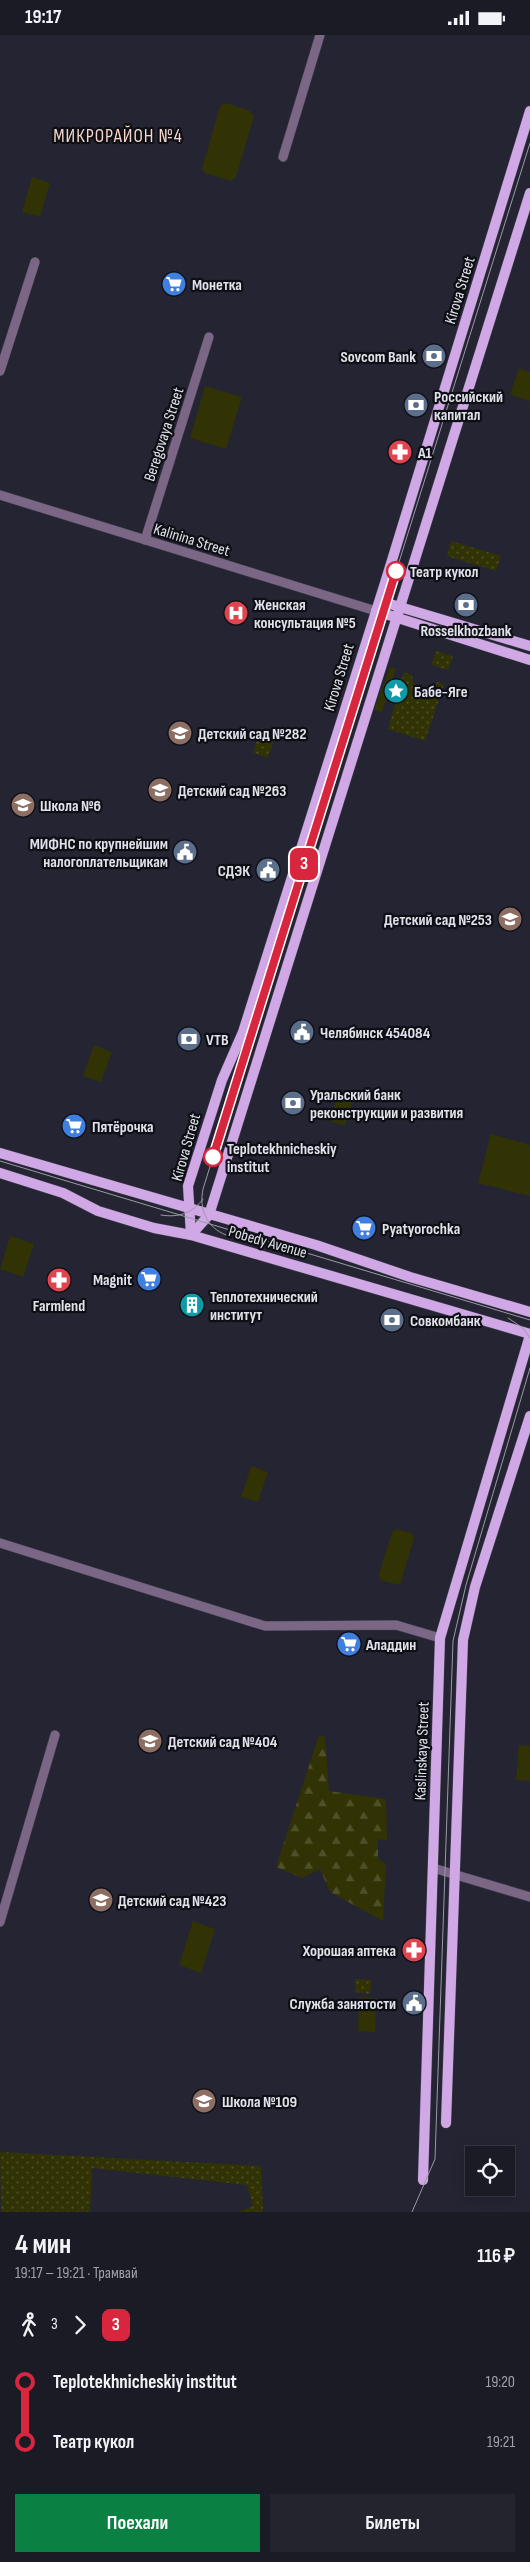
<!DOCTYPE html>
<html lang="ru">
<head>
<meta charset="utf-8">
<style>
  :root { --surface:#1b1b26; --page:#24242e; --text:#f1f3f6; --muted:#a0a1a7; --line:#393943; --accent:#0b8043 }
  body { margin:0; font-family:"Sofia Sans Condensed",sans-serif; background:var(--page); color:var(--text); height:100vh; display:flex; flex-direction:column; font-size:19px; white-space:nowrap }
  * { box-sizing:border-box; margin:0 }
  p { font-size:16px; color:var(--muted) }
  .icon { flex:none; width:28px; height:28px; fill:none; stroke:currentColor; stroke-width:2; stroke-linecap:round; stroke-linejoin:round }
  .map { position:relative; height:2177px; overflow:hidden }
  .details { display:flex; flex-direction:column; background:var(--surface); flex:1 }
  .details>* { flex:none }
  .badge { padding:0 10px; border-radius:8px; font-size:18px; line-height:32px }
  .buttons { position:absolute; left:465px; top:2111px; display:grid; gap:10px }
  .buttons a { display:grid; place-items:center; width:50px; height:50px; border-radius:0px; background:var(--surface); box-shadow:0 2px 12px #0003,0 0 0 1px var(--line); font-size:25px }
  .map>.badge { position:absolute; translate:-50% -50%; box-shadow:0 0 0 2px #fff }
  .legs { display:flex; align-items:center; gap:8px; height:55px; padding:0 15px; font-size:16px }
  .legs p { margin-inline-start:auto }
  .head { display:flex; align-items:center; justify-content:space-between; height:85px; padding:0 15px }
  h1 { font-size:28px; font-weight:700; line-height:38px }
  .primary-button { display:flex; gap:10px; margin-top:auto; padding:10px 15px }
  .primary-button a { flex:1; height:58px; border-radius:0px; background:var(--accent); color:#fff; font-size:20px; font-weight:700; line-height:58px; text-align:center }
  .primary-button a+a { background:var(--page); color:var(--text) }
  ul { padding:0 15px; list-style:none }
  li { display:flex; align-items:center; gap:18px; height:60px; font-size:19px }
  li i { display:grid; place-items:center; width:8px; height:100%; margin:0 6px; background:currentColor }
  li i::after { content:''; width:12px; height:12px; margin:-6px; border:4px solid; border-radius:50%; background:var(--surface) }
  li p { margin-inline-start:auto }
  li:first-child i { background:linear-gradient(#0000 50%,currentColor 0) }
  li:last-child i { background:linear-gradient(currentColor 50%,#0000 0) }
  .status { display:flex; justify-content:space-between; align-items:center; height:35px; padding:0 25px; background:var(--surface); direction:ltr }
  .status svg { height:14px; fill:currentColor }
  .map>svg:first-child { display:block }
  .grass { fill:#313304 }
  .forest { fill:url(#forest-firs) }
  .park { fill:url(#park-dots) }
  .lines { fill:none; stroke-linecap:round; stroke-linejoin:round }
  .minor-casing { stroke:#424250; stroke-width:10 }
  .major-casing { stroke:#424250; stroke-width:11 }
  .minor { stroke:#7b6785; stroke-width:9 }
  .major { stroke:#d1a8e6; stroke-width:10 }
  .tram { stroke:#9a9aa6; stroke-width:1 }
  .line-1-casing { stroke:#fff; stroke-width:11 }
  .line-1 { stroke:#d7263d; stroke-width:8 }
  .stop-1-dot { fill:#fff; stroke:#d7263d; stroke-width:2.5 }
  .labels { text-anchor:middle; stroke-width:4.5; stroke-linejoin:round; paint-order:stroke }
  .poi-label { font-size:16px; font-weight:bold; fill:#e1e1eb; stroke:#0e0e15; text-anchor:start }
  .street-label { font-size:16px; fill:#e1e1eb; stroke:#0e0e15 }
  .stop-label { font-size:16px; font-weight:bold; fill:#e1e1eb; stroke:#0e0e15; text-anchor:start }
  .quarter-label { font-size:19px; letter-spacing:1px; fill:#f5d5c9; stroke:#0e0e15 }
</style>
</head>
<body>
<div class="status"><b>19:17</b><svg viewBox="0 0 49 12"><path d="M0 12V9h3v3zM5 12V6h3v6zM10 12V3h3v9zM15 12V0h3v12zM26 1h20v11H26zM47 4h2v5h-2z"/></svg></div>
<div class="map">
<svg width="530" height="2177" viewBox="0 0 530 2177">
  <defs>
    <pattern id="forest-firs" width="22" height="20" patternUnits="userSpaceOnUse" patternTransform="scale(1.25)"><rect width="22" height="20" fill="#313304"/><path d="M5 1l3.5 6h-7zM16 11l3.5 6h-7z" fill="#4f5029"/></pattern>
    <pattern id="park-dots" width="8" height="8" patternUnits="userSpaceOnUse" patternTransform="scale(1.25)"><rect width="8" height="8" fill="#313304"/><path d="M2 2h.1M6 6h.1" fill="none" stroke="#4f5029" stroke-width="1.8" stroke-linecap="round"/></pattern>
  </defs>
  <rect width="100%" height="100%" fill="#242433"/>
  <g class="grass">
    <polygon points="226,68 250,76 254,81 236,142 231,146 205,138 202,134 220,71"/>
    <polygon points="32,142 50,148 40,182 22,177"/>
    <polygon points="519,333 530,337 530,366 510,360"/>
    <polygon points="205,351 242,362 226,414 190,403"/>
    <polygon points="390,632 396,634 382,677 374,675"/>
    <polygon points="94,1010 112,1017 101,1047 83,1041"/>
    <polygon points="338,1060 353,1065 345,1091 330,1086"/>
    <polygon points="491,1099 530,1110 530,1161 478,1148"/>
    <polygon points="10,1201 34,1209 23,1242 0,1234"/>
    <polygon points="251,1431 268,1437 258,1467 241,1462"/>
    <polygon points="396,1494 412,1498 414,1503 400,1550 380,1545 379,1539 392,1497"/>
    <polygon points="519,1710 530,1711 530,1746 516,1745"/>
    <polygon points="193,1886 215,1894 201,1938 179,1930"/>
    <polygon points="359,1962 376,1963 375,1997 358,1996"/>
  </g>
  <polygon class="forest" points="319,1700 325,1702 329,1756 386,1764 387,1805 378,1804 378,1823 386,1829 383,1886 330,1857 320,1834 302,1843 276,1832"/>
  <g class="park">
    <polygon points="451,506 501,521 496,536 447,521"/>
    <polygon points="436,616 453,621 448,635 431,630"/>
    <polygon points="404,637 412,640 413,648 422,656 430,654 438,647 444,649 425,706 388,694"/>
    <polygon points="261,693 276,698 268,723 253,718"/>
    <polygon points="355,1944 371,1945 370,1959 355,1957"/>
    <polygon points="0,2117 261,2131 263,2177 238,2177 253,2171 247,2150 92,2133 90,2177 1,2177"/>
  </g>
  <g class="lines">
    <defs>
      <g id="minor">
        <polyline points="283,122 320,0"/>
        <polyline points="0,336 35,227"/>
        <polyline points="0,460 376,576"/>
        <polyline points="145,505 209,302"/>
        <polyline points="0,1508 265,1591 396,1590 440,1603"/>
        <polyline points="433,1833 530,1862"/>
        <polyline points="0,1887 55,1700"/>
      </g>
      <g id="major">
        <polyline points="376,576 390,569 530,611"/>
        <polyline points="376,576 530,625"/>
        <polyline points="0,1118 316,1210 410,1242 530,1277"/>
        <polyline points="0,1138 63,1158 98,1176 154,1193 191,1200 530,1299"/>
        <polyline points="191,1200 188,1151 222,1045 243,997 385,548 530,76"/>
        <polyline points="191,1200 209,1180 530,158"/>
        <polyline points="446,2088 463,1605 475,1552 530,1381"/>
        <polyline points="423,2145 440,1603 530,1300"/>
      </g>
    </defs>
    <use href="#minor" class="minor-casing"/>
    <use href="#major" class="major-casing"/>
    <use href="#minor" class="minor"/>
    <use href="#major" class="major"/>
    <g class="tram">
      <polyline points="0,1126 530,1285"/>
      <path d="M 161,1180 C 178,1183 193,1178 203,1164"/>
      <path d="M 226,1200 C 206,1192 199,1174 203,1154 L 530,108"/>
      <polyline points="508,1283 523,1293 530,1303"/>
      <polyline points="412,2177 435,2124 453,1606 466,1550 530,1333"/>
    </g>
  </g>
  <g class="lines">
    <defs>
      <polyline id="line-1" points="213,1122 396,536"/>
    </defs>
    <use href="#line-1" class="line-1-casing"/>
    <use href="#line-1" class="line-1"/>
  </g>
  <defs>
    <symbol id="supermarket-disc" viewBox="-11 -11 22 22"><circle r="9.5" fill="#3f7fe0" stroke="#0e0e15"/><path d="M-6-5.5h2.5l.6 2H6L4.5 2H-2.5L-4.4-4H-6ZM-1.5 3.2a1.3 1.3 0 1 0 .1 0ZM3 3.2a1.3 1.3 0 1 0 .1 0Z" fill="#fff"/></symbol>
    <symbol id="bank-disc" viewBox="-11 -11 22 22"><circle r="9.5" fill="#5c6f8a" stroke="#0e0e15"/><path d="M-6-4H6V4H-6ZM0-2.3a2.3 2.3 0 1 0 0 4.6a2.3 2.3 0 1 0 0-4.6Z" fill="#fff"/></symbol>
    <symbol id="pharmacy-disc" viewBox="-11 -11 22 22"><circle r="9.5" fill="#e0444e" stroke="#0e0e15"/><path d="M-2-6h4v4h4v4h-4v4h-4v-4h-4v-4h4Z" fill="#fff"/></symbol>
    <symbol id="hospital-disc" viewBox="-11 -11 22 22"><circle r="9.5" fill="#e0444e" stroke="#0e0e15"/><path d="M-5-5h3v3.5h4V-5h3V5h-3V1.5h-4V5h-3Z" fill="#fff"/></symbol>
    <symbol id="sight-disc" viewBox="-11 -11 22 22"><circle r="9.5" fill="#0f9aa8" stroke="#0e0e15"/><path d="M0-6L1.8-2.2L6-1.7L2.9 1.2L3.7 5.4L0 3.3L-3.7 5.4L-2.9 1.2L-6-1.7L-1.8-2.2Z" fill="#fff"/></symbol>
    <symbol id="school-disc" viewBox="-11 -11 22 22"><circle r="9.5" fill="#8d6e63" stroke="#0e0e15"/><path d="M0-5L7-2L0 1L-7-2ZM-4 1L0 2.5L4 1V4Q0 6-4 4Z" fill="#fff"/></symbol>
    <symbol id="civic-disc" viewBox="-11 -11 22 22"><circle r="9.5" fill="#5c6f8a" stroke="#0e0e15"/><path d="M-.6-6.5H3V-4.5H.6V-3L4-1V1h2V6H-6V1h2V-1L-.6-3ZM-1.2 2.5V6h2.4V2.5Z" fill="#fff"/></symbol>
    <symbol id="building-disc" viewBox="-11 -11 22 22"><circle r="9.5" fill="#0f9aa8" stroke="#0e0e15"/><path d="M-4-6H4V6H1V3H-1V6H-4ZM-2.5-4.3h1.7v1.8h-1.7ZM.8-4.3h1.7v1.8H.8ZM-2.5-1h1.7V.8h-1.7ZM.8-1h1.7V.8H.8Z" fill="#fff"/></symbol>
  </defs>
  <g fill-rule="evenodd">
    <use href="#supermarket-disc" x="160" y="235" width="28" height="28"/>
    <use href="#bank-disc" x="420" y="307" width="28" height="28"/>
    <use href="#bank-disc" x="402" y="356" width="28" height="28"/>
    <use href="#pharmacy-disc" x="386" y="403" width="28" height="28"/>
    <use href="#bank-disc" x="452" y="556" width="28" height="28"/>
    <use href="#hospital-disc" x="222" y="564" width="28" height="28"/>
    <use href="#sight-disc" x="382" y="642" width="28" height="28"/>
    <use href="#school-disc" x="166" y="684" width="28" height="28"/>
    <use href="#school-disc" x="146" y="741" width="28" height="28"/>
    <use href="#school-disc" x="9" y="756" width="28" height="28"/>
    <use href="#civic-disc" x="171" y="803" width="28" height="28"/>
    <use href="#civic-disc" x="254" y="821" width="28" height="28"/>
    <use href="#school-disc" x="496" y="870" width="28" height="28"/>
    <use href="#civic-disc" x="288" y="983" width="28" height="28"/>
    <use href="#bank-disc" x="175" y="990" width="28" height="28"/>
    <use href="#bank-disc" x="279" y="1054" width="28" height="28"/>
    <use href="#supermarket-disc" x="60" y="1077" width="28" height="28"/>
    <use href="#supermarket-disc" x="350" y="1179" width="28" height="28"/>
    <use href="#supermarket-disc" x="135" y="1230" width="28" height="28"/>
    <use href="#pharmacy-disc" x="45" y="1231" width="28" height="28"/>
    <use href="#building-disc" x="178" y="1256" width="28" height="28"/>
    <use href="#bank-disc" x="378" y="1271" width="28" height="28"/>
    <use href="#supermarket-disc" x="335" y="1595" width="28" height="28"/>
    <use href="#school-disc" x="136" y="1692" width="28" height="28"/>
    <use href="#school-disc" x="87" y="1851" width="28" height="28"/>
    <use href="#pharmacy-disc" x="400" y="1901" width="28" height="28"/>
    <use href="#civic-disc" x="400" y="1954" width="28" height="28"/>
    <use href="#school-disc" x="190" y="2052" width="28" height="28"/>
  </g>
  <g class="stop-1-dot">
    <circle cx="396" cy="536" r="9"/>
    <circle cx="213" cy="1122" r="9"/>
  </g>
  <g class="labels">
    <g class="poi-label">
      <text x="192" y="255">Монетка</text>
      <text x="416" y="327" text-anchor="end">Sovcom Bank</text>
      <text x="434" y="367">Российский<tspan x="434" dy="18">капитал</tspan></text>
      <text x="418" y="423">А1</text>
      <text x="254" y="575">Женская<tspan x="254" dy="18">консультация №5</tspan></text>
      <text x="466" y="601" text-anchor="middle">Rosselkhozbank</text>
      <text x="414" y="662">Бабе-Яге</text>
      <text x="198" y="704">Детский сад №282</text>
      <text x="178" y="761">Детский сад №263</text>
      <text x="40" y="776">Школа №6</text>
      <text x="168" y="814" text-anchor="end">МИФНС по крупнейшим<tspan x="168" dy="18">налогоплательщикам</tspan></text>
      <text x="250" y="841" text-anchor="end">СДЭК</text>
      <text x="492" y="890" text-anchor="end">Детский сад №253</text>
      <text x="320" y="1003">Челябинск 454084</text>
      <text x="206" y="1010">VTB</text>
      <text x="310" y="1065">Уральский банк<tspan x="310" dy="18">реконструкции и развития</tspan></text>
      <text x="92" y="1097">Пятёрочка</text>
      <text x="382" y="1199">Pyatyorochka</text>
      <text x="132" y="1250" text-anchor="end">Magnit</text>
      <text x="210" y="1267">Теплотехнический<tspan x="210" dy="18">институт</tspan></text>
      <text x="59" y="1276" text-anchor="middle">Farmlend</text>
      <text x="410" y="1291">Совкомбанк</text>
      <text x="366" y="1615">Аладдин</text>
      <text x="168" y="1712">Детский сад №404</text>
      <text x="118" y="1871">Детский сад №423</text>
      <text x="396" y="1921" text-anchor="end">Хорошая аптека</text>
      <text x="396" y="1974" text-anchor="end">Служба занятости</text>
      <text x="222" y="2072">Школа №109</text>
    </g>
    <g class="street-label">
      <text transform="translate(459 255) rotate(-73)" y="6">Kirova Street</text>
      <text transform="translate(163 399) rotate(-72)" y="6">Beregovaya Street</text>
      <text transform="translate(192 504) rotate(17)" y="6">Kalinina Street</text>
      <text transform="translate(338 642) rotate(-73)" y="6">Kirova Street</text>
      <text transform="translate(185 1112) rotate(-74)" y="6">Kirova Street</text>
      <text transform="translate(268 1206) rotate(16)" y="6">Pobedy Avenue</text>
      <text transform="translate(421 1716) rotate(-88)" y="6">Kaslinskaya Street</text>
    </g>
    <g class="stop-label">
      <text x="410" y="542">Театр кукол</text>
      <text x="227" y="1119">Teplotekhnicheskiy<tspan x="227" dy="18">institut</tspan></text>
    </g>
    <g class="quarter-label">
      <text x="118" y="107">МИКРОРАЙОН №4</text>
    </g>
  </g>
</svg>
<div class="buttons">
<a><svg class="icon" aria-label="locate" viewBox="0 0 24 24"><circle cx="12" cy="12" r="6"/><path d="M12 2v4M12 18v4M2 12h4M18 12h4"/></svg></a>
</div>
<b class="badge" style="left:304px;top:829px;background:#d7263d;color:#fff">3</b>
</div>
<section class="details">
<div class="head"><div><h1>4 мин</h1><p>19:17 – 19:21 · Трамвай</p></div><b>116 ₽</b></div>
<div class="legs"><svg class="icon" aria-label="walk" viewBox="0 0 24 24"><circle cx="13" cy="4" r="2"/><path d="M13 8l-2 6 4 7M11 14l-3 7M7 12l3-4h3l4 4"/></svg>3<svg class="icon" aria-label="forward" viewBox="0 0 24 24"><path d="M9 5l7 7-7 7"/></svg><b class="badge" style="background:#d7263d;color:#fff">3</b></div>
<ul>
<li><i style="color:#d7263d"></i><b>Teplotekhnicheskiy institut</b><p>19:20</p></li>
<li><i style="color:#d7263d"></i><b>Театр кукол</b><p>19:21</p></li>
</ul>
<div class="primary-button"><a>Поехали</a><a>Билеты</a></div>
</section>
</body>
</html>
